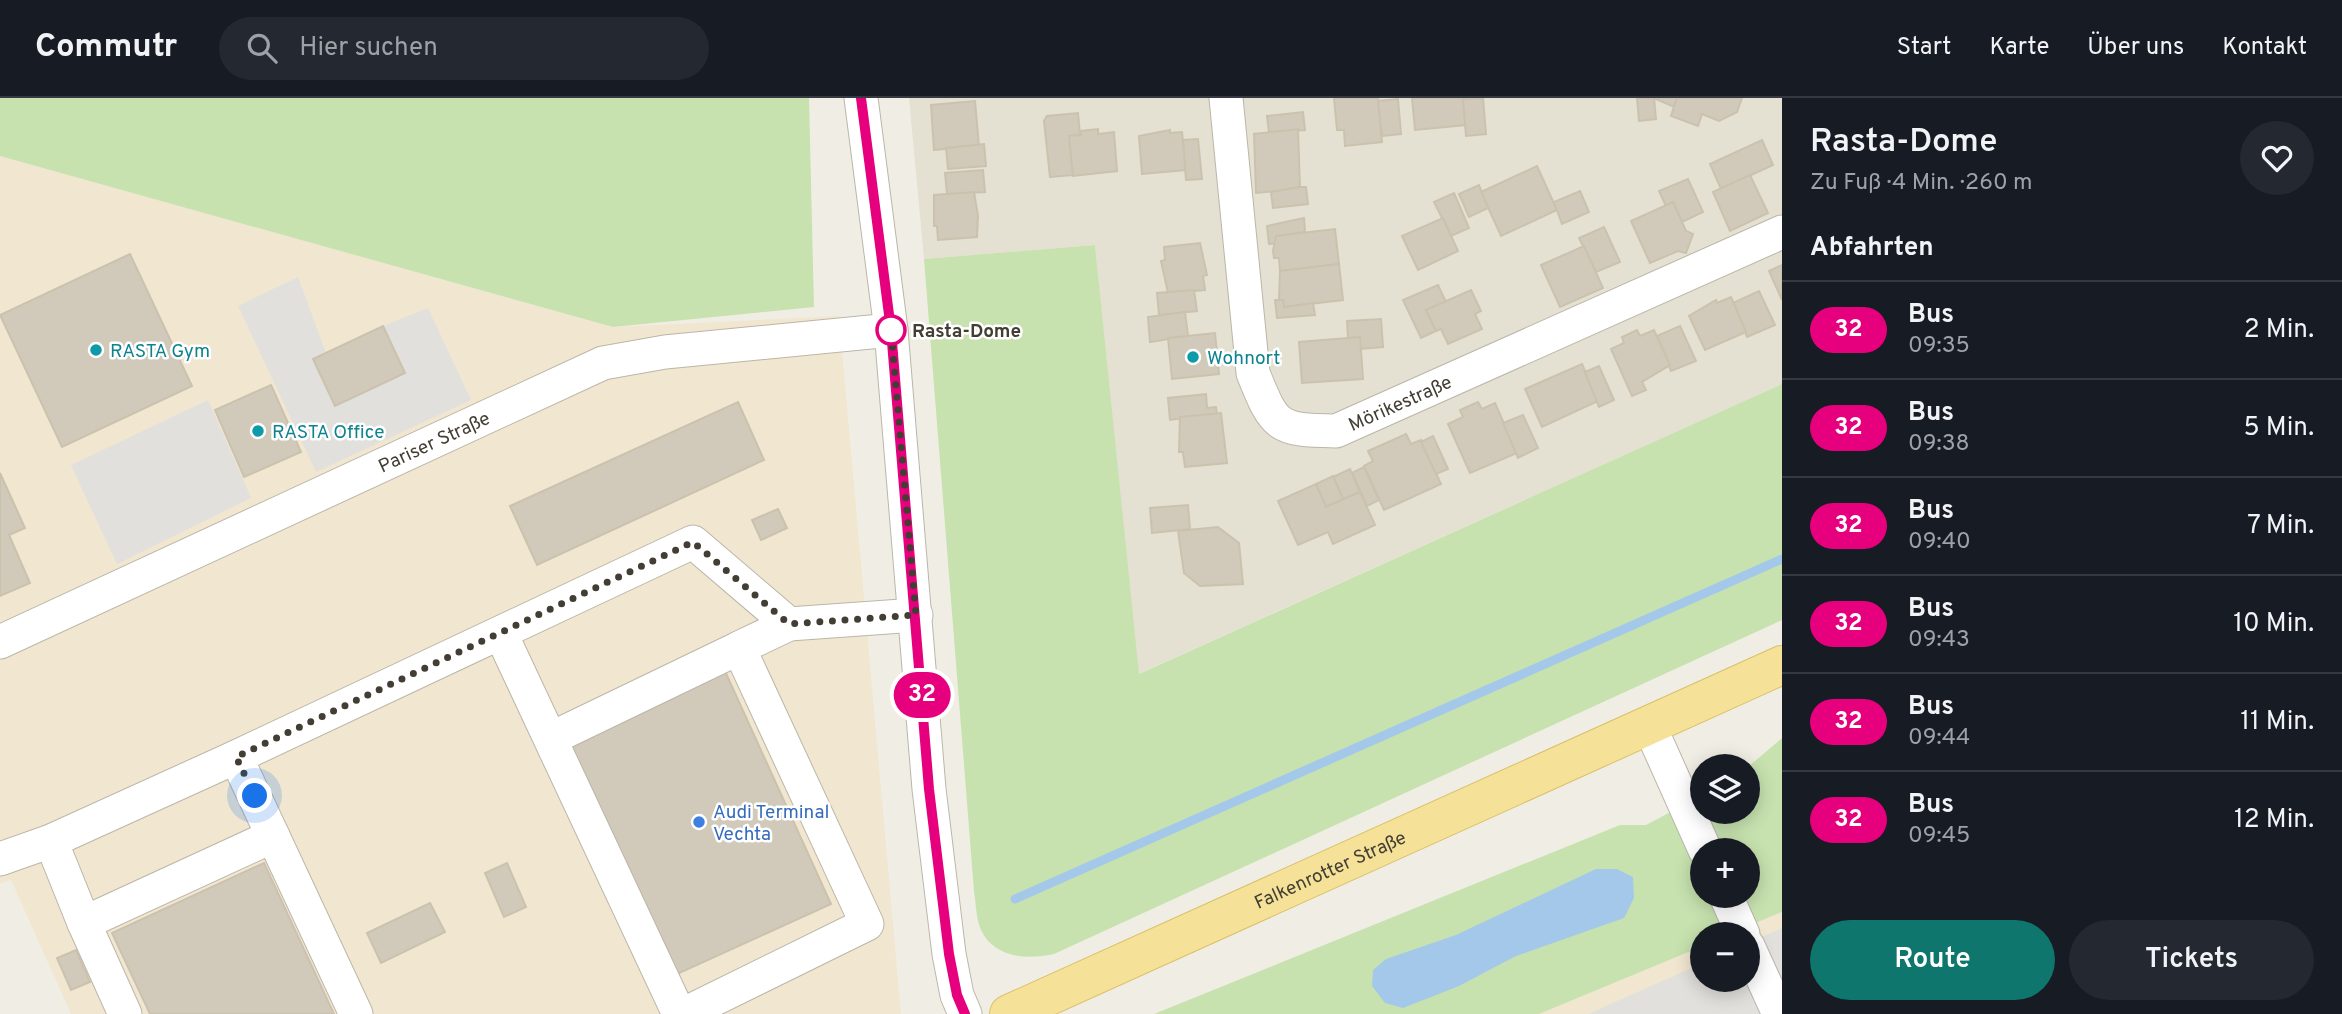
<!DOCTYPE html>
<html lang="de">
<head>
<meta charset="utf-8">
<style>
  :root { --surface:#171b24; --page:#242831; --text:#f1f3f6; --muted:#9ea1a6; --line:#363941; --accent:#0f766e }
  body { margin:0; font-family:Overpass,sans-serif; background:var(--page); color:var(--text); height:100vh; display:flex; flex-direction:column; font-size:26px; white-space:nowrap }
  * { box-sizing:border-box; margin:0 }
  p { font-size:23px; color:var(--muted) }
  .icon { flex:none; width:38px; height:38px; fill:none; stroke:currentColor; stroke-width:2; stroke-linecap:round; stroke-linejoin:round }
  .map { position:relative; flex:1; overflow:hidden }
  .details { display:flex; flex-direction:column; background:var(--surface); width:560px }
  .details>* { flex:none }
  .badge { padding:0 14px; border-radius:23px; font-size:24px; line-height:46px }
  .fabs { position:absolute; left:1690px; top:656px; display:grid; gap:14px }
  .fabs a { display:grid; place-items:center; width:70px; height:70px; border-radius:50%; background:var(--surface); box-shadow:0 4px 18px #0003; font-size:35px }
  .you { position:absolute; width:35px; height:35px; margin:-18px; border:5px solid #fff; border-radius:50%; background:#1a73e8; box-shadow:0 0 0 10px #1a73e833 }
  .map>.badge { position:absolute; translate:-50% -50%; box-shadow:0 0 0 4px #fff }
  h2 { padding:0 28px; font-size:26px; line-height:63px }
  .round { display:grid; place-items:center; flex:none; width:74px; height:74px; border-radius:37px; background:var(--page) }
  .headline { display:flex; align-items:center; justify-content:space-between; height:119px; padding:0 28px }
  h1 { font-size:33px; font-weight:600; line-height:52px }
  .primary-button { display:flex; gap:14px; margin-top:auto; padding:14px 28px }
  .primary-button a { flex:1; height:80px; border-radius:42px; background:var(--accent); color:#fff; font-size:28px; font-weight:600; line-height:80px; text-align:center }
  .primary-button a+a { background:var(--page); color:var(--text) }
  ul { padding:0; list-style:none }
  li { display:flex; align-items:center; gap:21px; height:98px; padding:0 28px; border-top:2px solid var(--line) }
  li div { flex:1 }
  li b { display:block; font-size:26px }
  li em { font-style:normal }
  li .badge { min-width:77px; font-weight:700; text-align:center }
  header { display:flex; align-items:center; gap:42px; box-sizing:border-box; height:98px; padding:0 35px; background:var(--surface); border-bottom:2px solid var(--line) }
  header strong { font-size:33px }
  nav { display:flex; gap:38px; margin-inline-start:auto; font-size:24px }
  .search { width:490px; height:63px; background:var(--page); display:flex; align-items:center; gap:18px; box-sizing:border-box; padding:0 24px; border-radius:38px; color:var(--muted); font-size:26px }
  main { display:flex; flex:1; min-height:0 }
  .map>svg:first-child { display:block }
  .residential { fill:#e4e0d2 }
  .commercial { fill:#f1e6d0 }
  .green { fill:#c7e2af; fill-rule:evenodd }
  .parking { fill:#e1e0dc }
  .water { fill:#a4c8e9 }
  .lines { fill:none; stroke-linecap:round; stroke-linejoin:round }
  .stream { stroke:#a4c8e9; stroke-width:9 }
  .building { fill:#d1caba; stroke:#cbc2ae; stroke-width:2 }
  .minor-casing { stroke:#bbb6a8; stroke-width:35 }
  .major-casing { stroke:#d9c06a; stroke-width:40 }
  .minor { stroke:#fff; stroke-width:33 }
  .major { stroke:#f5e298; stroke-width:38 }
  .line-casing { stroke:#fff; stroke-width:16 }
  .line { stroke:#e6007e; stroke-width:10 }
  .walk { stroke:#423e34; stroke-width:7; stroke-dasharray:0 12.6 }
  .stop-dot { fill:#fff; stroke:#e6007e; stroke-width:3.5 }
  .culture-dot { fill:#0f9aa8; stroke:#fff; stroke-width:2.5 }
  .shop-dot { fill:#3f7fe0; stroke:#fff; stroke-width:2.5 }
  .labels { text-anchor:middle; stroke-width:5; stroke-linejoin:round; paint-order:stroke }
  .stop-label { font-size:19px; font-weight:bold; fill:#423e34; stroke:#fff; text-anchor:start }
  .culture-label { font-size:19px; fill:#0d838f; stroke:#fff; text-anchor:start }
  .street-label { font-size:19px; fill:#423e34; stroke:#fff }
  .shop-label { font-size:19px; fill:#366cbe; stroke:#fff; text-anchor:start }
</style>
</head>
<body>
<header>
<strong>Commutr</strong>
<div class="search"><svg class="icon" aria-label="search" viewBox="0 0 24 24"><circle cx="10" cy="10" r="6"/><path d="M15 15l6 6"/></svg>Hier suchen</div>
<nav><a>Start</a><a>Karte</a><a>Über uns</a><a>Kontakt</a></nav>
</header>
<main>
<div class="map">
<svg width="1782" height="916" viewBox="0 0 1782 916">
  <rect width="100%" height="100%" fill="#f0eee4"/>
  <polygon class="residential" points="909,0 1782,0 1782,286 1138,576 1095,147 924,161"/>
  <g class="commercial">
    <polygon points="0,58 613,229 839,218 901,916 71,916 11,782 0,786"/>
    <polygon points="1782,814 1782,916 1539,916 1703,848 1703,882 1748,882 1729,836"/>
  </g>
  <g class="green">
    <polygon points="0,0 809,0 814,209 613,229 0,58"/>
    <path d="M 1095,147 L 1139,576 L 1782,286 L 1782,522 L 1054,856 C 1027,862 994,860 981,832 C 976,821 976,805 974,793 L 924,161 Z"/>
    <path d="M 1782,640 L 1782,814 L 1729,836 L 1703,836 L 1703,848 L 1539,916 L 1154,916 L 1620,727 L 1646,727 L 1703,697 L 1703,714 L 1748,714 L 1748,669 ZM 1703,752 L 1748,752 L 1748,798 L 1703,798 Z"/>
  </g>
  <g class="parking">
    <polygon points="298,179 326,255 313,261 335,308 405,275 383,228 428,210 471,302 316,374 238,208"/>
    <polygon points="208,302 251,400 117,466 71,367"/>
    <polygon points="1782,830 1782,916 1588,916 1703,865 1703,882 1748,882 1748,845"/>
  </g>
  <polygon class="water" points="1596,771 1617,771 1633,779 1634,800 1624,820 1516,858 1459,888 1403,910 1385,905 1372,888 1373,872 1386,861 1456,837"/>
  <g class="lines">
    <polyline class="stream" points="1015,801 1782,461"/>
  </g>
  <g class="building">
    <polygon points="1334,0 1378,0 1382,44 1345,48 1344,32 1337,32"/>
    <polygon points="1412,0 1463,0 1466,27 1415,32"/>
    <polygon points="1483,0 1486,36 1466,38 1463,1"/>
    <polygon points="1637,0 1654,0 1656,21 1639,23"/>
    <polygon points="1654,0 1677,0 1674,9"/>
    <polygon points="1677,0 1742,0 1737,14 1719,23 1702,16 1698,28 1671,18"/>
    <polygon points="1398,1 1401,36 1382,38 1378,3"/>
    <polygon points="975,3 979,48 934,52 931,7"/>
    <polygon points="1303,14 1305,32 1269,34 1267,18"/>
    <polygon points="1078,15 1080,37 1069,38 1073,77 1050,79 1044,23 1047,18"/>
    <polygon points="1098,31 1098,36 1114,34 1117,73 1073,78 1069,38 1081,37 1081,33"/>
    <polygon points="1298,31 1300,91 1256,95 1254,36"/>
    <polygon points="1170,32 1170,35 1182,34 1186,72 1142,76 1139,38"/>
    <polygon points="1198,41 1202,81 1186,82 1183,42"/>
    <polygon points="1762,42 1773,67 1721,91 1710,66"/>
    <polygon points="984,46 986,68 948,71 946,50"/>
    <polygon points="1537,68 1557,112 1501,138 1481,94"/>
    <polygon points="983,72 985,94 947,96 945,75"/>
    <polygon points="1750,77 1768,115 1730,133 1713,94"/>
    <polygon points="1688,81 1703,114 1682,124 1673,104 1666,108 1659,93"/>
    <polygon points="1479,87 1488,110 1469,119 1459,96"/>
    <polygon points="1299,89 1306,89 1308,106 1273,110 1271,94"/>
    <polygon points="1580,93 1589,114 1562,126 1554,104"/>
    <polygon points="974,94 978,118 977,139 938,142 937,128 934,128 934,97"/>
    <polygon points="1454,95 1469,130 1451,138 1434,104"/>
    <polygon points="1673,104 1686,133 1693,136 1686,155 1678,153 1650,165 1631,123"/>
    <polygon points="1304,120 1305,134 1276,138 1277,145 1269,146 1267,128"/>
    <polygon points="1443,120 1458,153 1418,172 1402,138"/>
    <polygon points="1604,129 1620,164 1596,174 1579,140"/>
    <polygon points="1335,131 1339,166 1280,173 1279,160 1274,160 1273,153 1276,138"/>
    <polygon points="1200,145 1207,177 1203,178 1205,192 1168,195 1161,163 1165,162 1164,149"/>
    <polygon points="1584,148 1603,190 1560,209 1541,167"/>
    <polygon points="130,156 192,288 62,349 0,217"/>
    <polygon points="1339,166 1343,202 1284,209 1283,202 1279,202 1280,173"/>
    <polygon points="1782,167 1782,202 1769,173"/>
    <polygon points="1438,187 1446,204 1426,212 1436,233 1421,240 1403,202"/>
    <polygon points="1194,192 1197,213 1159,217 1157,195"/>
    <polygon points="1471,192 1481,213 1475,216 1482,231 1448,246 1441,231 1436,233 1426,212"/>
    <polygon points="1759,193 1775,227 1747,239 1733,205"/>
    <polygon points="1731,199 1746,234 1705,252 1689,218 1716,202 1717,205"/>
    <polygon points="1275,202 1283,202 1284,209 1313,205 1315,217 1277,220"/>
    <polygon points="1185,214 1188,238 1150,244 1148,219"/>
    <polygon points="1381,221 1383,249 1360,251 1360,239 1348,240 1347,223"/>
    <polygon points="383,228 405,275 335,308 313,261"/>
    <polygon points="1680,228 1696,263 1671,273 1657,238"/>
    <polygon points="1637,232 1640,238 1654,232 1670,267 1642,284 1646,292 1632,298 1611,251 1624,245 1622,239"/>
    <polygon points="1215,235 1219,276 1172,281 1168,240"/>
    <polygon points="1360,239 1363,281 1302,285 1299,244"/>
    <polygon points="1582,266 1598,303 1542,329 1525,291"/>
    <polygon points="1599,268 1614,302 1599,309 1585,274"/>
    <polygon points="271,287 301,354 244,379 215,312"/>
    <polygon points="1206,296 1207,310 1216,309 1217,316 1170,322 1168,300"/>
    <polygon points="738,304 764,362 537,467 510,408"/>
    <polygon points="1478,304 1482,311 1495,305 1517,355 1470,375 1448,326 1463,319 1460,312"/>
    <polygon points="1221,315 1227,365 1185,369 1183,354 1179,354 1180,319"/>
    <polygon points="1523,317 1538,350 1518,360 1503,325"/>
    <polygon points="1406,336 1411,346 1421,342 1441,386 1384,412 1364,368 1373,363 1368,353"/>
    <polygon points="1433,338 1448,371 1436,376 1421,344"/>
    <polygon points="1364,369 1379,402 1367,408 1352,375"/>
    <polygon points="1350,371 1360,394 1343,401 1333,379"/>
    <polygon points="0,375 25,430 9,437 30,485 0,498"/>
    <polygon points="1333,378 1343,401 1326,409 1316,386"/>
    <polygon points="1316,386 1326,409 1360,394 1375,427 1333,446 1328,434 1298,447 1278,403"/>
    <polygon points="1188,407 1190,431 1152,435 1150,410"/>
    <polygon points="778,411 787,430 761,442 752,422"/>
    <polygon points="1218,429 1239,445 1243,486 1200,488 1184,475 1178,433"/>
    <polygon points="724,571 831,806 675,877 568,642"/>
    <polygon points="264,765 334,916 150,916 112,835"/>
    <polygon points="507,765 526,809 504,819 485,775"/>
    <polygon points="430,805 445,834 381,865 367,835"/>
    <polygon points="76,852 90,884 71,892 57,860"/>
  </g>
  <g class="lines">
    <defs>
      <g id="minor">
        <polyline points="861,0 891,232 929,691 949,856 957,897 965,916"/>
        <path id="s1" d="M 1226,0 L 1253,275 C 1275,330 1277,332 1336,333 L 1782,134"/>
        <polyline points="501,536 679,916"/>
        <path id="s2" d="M 0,544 L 603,265 L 665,254 L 891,232"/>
        <polyline points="1650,629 1705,752"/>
        <polyline points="552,640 739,550"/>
        <polyline points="236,659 356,916"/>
        <polyline points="51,743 84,825 125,916"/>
        <polyline points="0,761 51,743 236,659 693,444 789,526 916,517"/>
        <polyline points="1726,798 1743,836"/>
        <polyline points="84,825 273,738"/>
        <polyline points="1748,848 1779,916"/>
        <polyline points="684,916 867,826 739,550 789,526"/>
      </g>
      <g id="major">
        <path id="s3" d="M 1009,916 L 1782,567"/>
      </g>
    </defs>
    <use href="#minor" class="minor-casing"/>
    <use href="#major" class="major-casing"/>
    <use href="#minor" class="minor"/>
    <use href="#major" class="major"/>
  </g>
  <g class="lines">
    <defs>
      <polyline id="line" points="861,0 891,232 929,691 949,856 957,897 965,916"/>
    </defs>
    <use href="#line" class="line-casing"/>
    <use href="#line" class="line"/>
    <polyline class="walk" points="255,698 236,659 693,444 789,526 916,517 891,232"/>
  </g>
  <circle class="stop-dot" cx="891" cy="232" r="14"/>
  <g class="culture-dot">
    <circle cx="96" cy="252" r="7"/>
    <circle cx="1193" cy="259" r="7"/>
    <circle cx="258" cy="333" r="7"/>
  </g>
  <circle class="shop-dot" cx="699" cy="724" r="7"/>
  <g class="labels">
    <g class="stop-label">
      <text x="912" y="239">Rasta-Dome</text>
    </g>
    <g class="culture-label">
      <text x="110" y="259">RASTA Gym</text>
      <text x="1207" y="266">Wohnort</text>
      <text x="272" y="340">RASTA Office</text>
    </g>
    <g class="street-label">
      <text dy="7" stroke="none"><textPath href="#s1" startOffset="460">Mörikestraße</textPath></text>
      <text dy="7" stroke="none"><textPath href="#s2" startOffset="478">Pariser Straße</textPath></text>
      <text dy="7" stroke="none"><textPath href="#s3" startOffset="352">Falkenrotter Straße</textPath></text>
    </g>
    <g class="shop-label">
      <text x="713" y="720">Audi Terminal<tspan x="713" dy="22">Vechta</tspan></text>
    </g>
  </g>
</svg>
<div class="fabs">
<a><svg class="icon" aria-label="layers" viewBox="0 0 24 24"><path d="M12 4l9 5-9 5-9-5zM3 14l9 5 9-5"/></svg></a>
<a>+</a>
<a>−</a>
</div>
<div class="you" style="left:255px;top:698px"></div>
<b class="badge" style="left:922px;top:597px;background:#e6007e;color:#fff">32</b>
</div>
<section class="details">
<div class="headline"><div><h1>Rasta-Dome</h1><p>Zu Fuß · 4 Min. · 260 m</p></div><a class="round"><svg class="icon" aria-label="heart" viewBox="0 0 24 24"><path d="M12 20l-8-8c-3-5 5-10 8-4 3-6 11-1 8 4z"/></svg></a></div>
<h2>Abfahrten</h2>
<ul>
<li><span class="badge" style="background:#e6007e;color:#fff">32</span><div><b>Bus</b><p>09:35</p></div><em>2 Min.</em></li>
<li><span class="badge" style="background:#e6007e;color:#fff">32</span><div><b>Bus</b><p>09:38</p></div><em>5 Min.</em></li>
<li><span class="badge" style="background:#e6007e;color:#fff">32</span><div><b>Bus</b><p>09:40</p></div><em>7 Min.</em></li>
<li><span class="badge" style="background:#e6007e;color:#fff">32</span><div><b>Bus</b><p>09:43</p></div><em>10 Min.</em></li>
<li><span class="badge" style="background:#e6007e;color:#fff">32</span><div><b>Bus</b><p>09:44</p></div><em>11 Min.</em></li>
<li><span class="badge" style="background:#e6007e;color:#fff">32</span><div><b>Bus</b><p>09:45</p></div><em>12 Min.</em></li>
</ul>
<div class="primary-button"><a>Route</a><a>Tickets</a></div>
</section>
</main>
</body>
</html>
